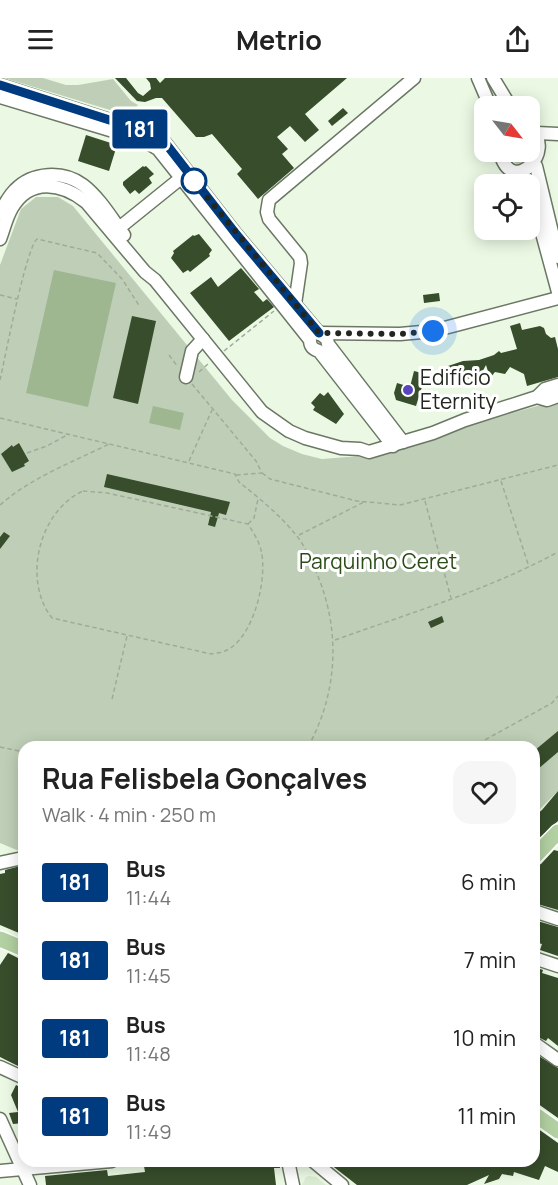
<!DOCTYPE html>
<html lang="en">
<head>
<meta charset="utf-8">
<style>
  :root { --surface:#fff; --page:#f6f6f6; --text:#222; --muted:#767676 }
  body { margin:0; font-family:Manrope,sans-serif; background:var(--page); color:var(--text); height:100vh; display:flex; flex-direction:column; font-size:22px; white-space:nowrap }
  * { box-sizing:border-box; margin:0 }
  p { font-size:20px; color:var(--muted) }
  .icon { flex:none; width:33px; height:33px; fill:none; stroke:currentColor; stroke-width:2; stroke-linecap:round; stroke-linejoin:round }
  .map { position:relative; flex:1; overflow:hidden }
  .details { position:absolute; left:18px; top:663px; width:522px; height:426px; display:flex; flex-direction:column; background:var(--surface); border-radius:18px; box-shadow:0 3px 15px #0003 }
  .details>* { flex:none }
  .badge { padding:0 12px; border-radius:4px; font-size:21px; line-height:39px }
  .needle { width:39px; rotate:121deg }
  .tools { position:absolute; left:474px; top:18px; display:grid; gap:12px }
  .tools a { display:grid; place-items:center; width:66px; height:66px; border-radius:12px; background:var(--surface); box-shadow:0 3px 15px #0003; font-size:30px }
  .you { position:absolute; width:30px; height:30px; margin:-15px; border:4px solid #fff; border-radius:50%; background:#1a73e8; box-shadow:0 0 0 9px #1a73e833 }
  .map>.badge { position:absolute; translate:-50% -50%; box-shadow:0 0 0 3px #fff }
  .round { display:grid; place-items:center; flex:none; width:63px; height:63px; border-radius:18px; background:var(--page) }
  .headline { display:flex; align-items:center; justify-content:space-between; height:102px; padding:0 24px }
  h1 { font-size:28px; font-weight:700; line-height:45px }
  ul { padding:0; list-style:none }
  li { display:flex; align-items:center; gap:18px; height:78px; padding:0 24px }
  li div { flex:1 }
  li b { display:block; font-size:22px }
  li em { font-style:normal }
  li .badge { min-width:66px; font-weight:700; text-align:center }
  header { display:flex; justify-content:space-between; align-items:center; height:78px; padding:0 24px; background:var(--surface); font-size:27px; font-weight:700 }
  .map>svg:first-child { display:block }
  .built { fill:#daecd1 }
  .green { fill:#bfcfb7 }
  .water { fill:#9eb791 }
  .building { fill:#374d2b }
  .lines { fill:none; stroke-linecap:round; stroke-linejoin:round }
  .minor-casing { stroke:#6b7764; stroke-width:15 }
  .major-casing { stroke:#fff; stroke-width:18 }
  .path { stroke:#a0aa9a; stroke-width:1.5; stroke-dasharray:4.5 3; stroke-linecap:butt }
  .minor { stroke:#fff; stroke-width:12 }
  .major { stroke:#b2d0a1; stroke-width:15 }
  .line-casing { stroke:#fff; stroke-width:14 }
  .line { stroke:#003b80; stroke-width:9 }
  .walk { stroke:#21261e; stroke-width:6; stroke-dasharray:0 10.8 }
  .stop-dot { fill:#fff; stroke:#003b80; stroke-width:3 }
  .poi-dot { fill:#5945bd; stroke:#fff; stroke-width:2 }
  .labels { text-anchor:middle; stroke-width:6; stroke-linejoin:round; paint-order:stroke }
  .poi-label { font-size:21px; fill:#21261e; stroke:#fff; text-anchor:start }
  .park-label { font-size:21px; fill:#2b4c16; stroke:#fff }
</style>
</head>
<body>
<header><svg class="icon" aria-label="menu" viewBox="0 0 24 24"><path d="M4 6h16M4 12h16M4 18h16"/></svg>Metrio<svg class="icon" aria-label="share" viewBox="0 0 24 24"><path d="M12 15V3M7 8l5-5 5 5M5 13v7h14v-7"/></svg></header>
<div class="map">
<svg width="558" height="1107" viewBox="0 0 558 1107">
  <rect width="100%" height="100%" fill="#ebf9e4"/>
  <polygon class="built" points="309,1098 316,1099 326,1107 302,1107 306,1099"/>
  <g class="green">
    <polygon points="4,0 43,0 66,7 78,7 113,1 131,23 138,27 131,35 120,35"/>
    <polygon points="530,65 531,80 520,88 509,81 506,74 530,74"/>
    <polygon points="36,119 58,119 73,128 232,322 270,360 283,368 302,376 322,381 360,378 558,322 558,713 534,737 534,669 24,669 24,775 0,765 0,187 21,131"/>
  </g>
  <g class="water">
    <polygon points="54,192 116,205 88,329 26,315"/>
    <polygon points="153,328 184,335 180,352 149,345"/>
  </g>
  <g class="building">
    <polygon points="115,0 126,0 138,15 143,18 151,11 150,5 146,0 156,0 160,5 165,0 347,0 305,36 319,52 305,64 290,48 277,59 288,71 282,76 294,90 258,121 237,96 242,91 212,56 204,59 196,59 162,20 156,20 145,24 137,23"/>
    <polygon points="343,30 348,35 332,48 328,43"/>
    <polygon points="86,57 117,67 109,93 78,83"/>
    <polygon points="143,88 144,89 146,88 154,96 149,100 152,105 139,116 135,112 130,116 123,107 123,104"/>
    <polygon points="199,156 212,172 209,176 210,178 190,194 188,192 183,195 171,180 174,175 173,173 193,157 194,158"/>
    <polygon points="241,190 259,211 254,214 263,224 267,221 274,229 229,263 190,215 211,199 218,209"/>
    <polygon points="439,215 440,223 424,225 423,217"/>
    <polygon points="132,238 156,243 138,326 113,320"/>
    <polygon points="520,245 522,252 540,248 544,250 546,256 551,260 555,259 558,271 558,299 527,308 524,296 510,289 505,296 495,294 490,300 486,287 480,298 474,299 473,302 464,299 461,305 452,306 448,288 463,283 479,282 494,277 499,273 501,275 517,271 510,248"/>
    <polygon points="414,293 426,296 416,328 396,322 394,315 397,305 410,309"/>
    <polygon points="328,314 344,336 336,346 313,332 315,329 311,325 320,315 324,318"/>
    <polygon points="445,318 449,331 441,333 438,321"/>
    <polygon points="19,365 29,383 24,386 25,388 12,394 1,376 12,367 13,369"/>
    <polygon points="107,396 230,424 226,437 219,435 215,449 208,447 211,434 104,409"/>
    <polygon points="4,454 10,458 0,471 0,459"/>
    <polygon points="442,538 444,544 431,550 428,544"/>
    <polygon points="558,653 558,674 538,691 534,687 534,673"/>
    <polygon points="558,713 558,743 538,761 534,758 534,738 542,732"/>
    <polygon points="554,772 558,773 558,832 534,825 534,789 541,786"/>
    <polygon points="24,787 24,851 21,850 19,855 0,847 0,796 5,795 5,792"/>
    <polygon points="534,842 558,849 558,878 540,872 542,866 534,864"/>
    <polygon points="8,875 24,883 24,991 0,979 0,887"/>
    <polygon points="534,889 543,892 542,895 558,900 558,968 548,960 546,963 534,957"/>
    <polygon points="534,975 558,990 558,1040 534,1023"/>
    <polygon points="16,1007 24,1011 24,1047 23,1045 13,1046 9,1035 18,1034 11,1017"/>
    <polygon points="534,1048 558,1065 558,1094 545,1088 539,1102 514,1094 513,1098 502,1096 499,1101 484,1106 489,1097 467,1107 357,1107 326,1083 534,1083"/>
    <polygon points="199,1083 208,1083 208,1085 221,1087 222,1083 279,1083 280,1090 274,1090 276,1107 46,1107 45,1098 107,1092 108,1098 145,1094 144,1088"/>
  </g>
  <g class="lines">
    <defs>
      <g id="minor">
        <polyline points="478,0 490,28"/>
        <polyline points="493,0 510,28"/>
        <polyline points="0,7 147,54 163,62 236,156 319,255 327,261 328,266 403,364"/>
        <path d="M 0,19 L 143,62 L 158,71 L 310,262 C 310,268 312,271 319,273 L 393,368"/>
        <polyline points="537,55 558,56"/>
        <path d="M 500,74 C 511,121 558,72 530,51"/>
        <polyline points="536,88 558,179"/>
        <polyline points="530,111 558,214"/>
        <path d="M 0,136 C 4,127 8,119 15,112 C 32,94 63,92 83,107 C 100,120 112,141 124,157"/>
        <polyline points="119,150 181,100"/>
        <path d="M 0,161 C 4,151 6,140 12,130 C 30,99 62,105 86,124 L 145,194 L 155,202 L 262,334 L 289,353 L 305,360 L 341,370 L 360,371 L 369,374 L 433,355 L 465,342 L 537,319 L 545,311 L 558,307"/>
        <polyline points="295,226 301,185 300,179 269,141 267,134 269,122 414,0"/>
        <polyline points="320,255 400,256 433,253 558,220"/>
        <polyline points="186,299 192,273 203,261"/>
        <polyline points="537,319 547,322 558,318"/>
        <polyline points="0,785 18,781"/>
        <polyline points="534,833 558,841"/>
        <polyline points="534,880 558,888"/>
        <polyline points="534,965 558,982"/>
        <polyline points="0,989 24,1000"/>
        <polyline points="0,1041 30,1107"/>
        <polyline points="288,1083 293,1107"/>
        <polyline points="313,1083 342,1107"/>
        <polyline points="0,1093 112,1083"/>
      </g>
      <g id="major">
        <polyline points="534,779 558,754"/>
        <polyline points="0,861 24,871"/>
        <polyline points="534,1036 558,1053"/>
      </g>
    </defs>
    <use href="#minor" class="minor-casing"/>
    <use href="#major" class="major-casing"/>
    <g class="path">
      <polyline points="0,217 17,221"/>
      <polyline points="224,273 274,233"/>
      <polyline points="169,277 178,289"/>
      <polyline points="199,294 209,285"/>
      <path d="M 0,302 C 5,280 26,170 37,161 L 97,175 L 122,201 L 140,229"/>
      <polyline points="192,306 256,383 262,395 236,397"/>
      <path d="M 0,340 L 235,396 L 239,404 C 259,420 280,437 296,457 C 303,465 307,475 312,485 C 341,544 340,611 308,669"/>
      <polyline points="27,375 47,368 67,357"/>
      <polyline points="189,383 212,332"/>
      <polyline points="262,395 270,401 357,423 400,427 558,387"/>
      <polyline points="501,403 529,489"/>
      <path d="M 83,413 L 107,415 L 248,446 C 253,454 259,463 261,472 C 268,499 254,561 225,573 C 221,575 215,575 211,576 L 52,540 C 22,502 39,433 83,413 Z"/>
      <polyline points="425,423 451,520"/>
      <path d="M 0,427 C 32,399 71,385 109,366"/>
      <polyline points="248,446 254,440 258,421"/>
      <polyline points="299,457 364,424"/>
      <path d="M 335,562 C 410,535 488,512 558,474"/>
      <polyline points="112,621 127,558"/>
      <polyline points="0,669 24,674"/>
      <polyline points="472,669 552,625 558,618"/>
    </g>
    <use href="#minor" class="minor"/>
    <use href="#major" class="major"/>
  </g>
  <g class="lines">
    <defs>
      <polyline id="line" points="0,7 147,54 163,62 236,156 319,255"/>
    </defs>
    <use href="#line" class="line-casing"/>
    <use href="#line" class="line"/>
    <polyline class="walk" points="194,103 319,255 400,256 433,253"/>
  </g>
  <circle class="stop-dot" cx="194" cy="103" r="12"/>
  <circle class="poi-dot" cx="408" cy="312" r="6"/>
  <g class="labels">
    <g class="poi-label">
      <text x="420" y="307">Edifício<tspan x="420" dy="24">Eternity</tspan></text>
    </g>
    <g class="park-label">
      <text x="378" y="491">Parquinho Ceret</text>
    </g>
  </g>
</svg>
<div class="tools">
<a><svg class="needle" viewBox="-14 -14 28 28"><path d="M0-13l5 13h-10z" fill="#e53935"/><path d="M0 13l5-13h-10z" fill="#767676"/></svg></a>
<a><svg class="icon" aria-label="locate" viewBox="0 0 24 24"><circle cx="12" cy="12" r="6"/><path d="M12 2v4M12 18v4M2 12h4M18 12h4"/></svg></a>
</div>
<div class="you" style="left:433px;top:253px"></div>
<b class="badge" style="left:140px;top:51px;background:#003b80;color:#fff">181</b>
<section class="details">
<div class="headline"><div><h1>Rua Felisbela Gonçalves</h1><p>Walk · 4 min · 250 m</p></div><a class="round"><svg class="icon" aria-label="heart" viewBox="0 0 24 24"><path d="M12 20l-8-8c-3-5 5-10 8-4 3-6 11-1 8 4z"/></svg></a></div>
<ul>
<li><span class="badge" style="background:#003b80;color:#fff">181</span><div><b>Bus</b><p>11:44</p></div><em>6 min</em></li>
<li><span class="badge" style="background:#003b80;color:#fff">181</span><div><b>Bus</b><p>11:45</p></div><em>7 min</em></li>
<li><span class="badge" style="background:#003b80;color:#fff">181</span><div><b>Bus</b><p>11:48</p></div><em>10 min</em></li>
<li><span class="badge" style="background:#003b80;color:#fff">181</span><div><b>Bus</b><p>11:49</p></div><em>11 min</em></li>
</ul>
</section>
</div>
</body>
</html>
